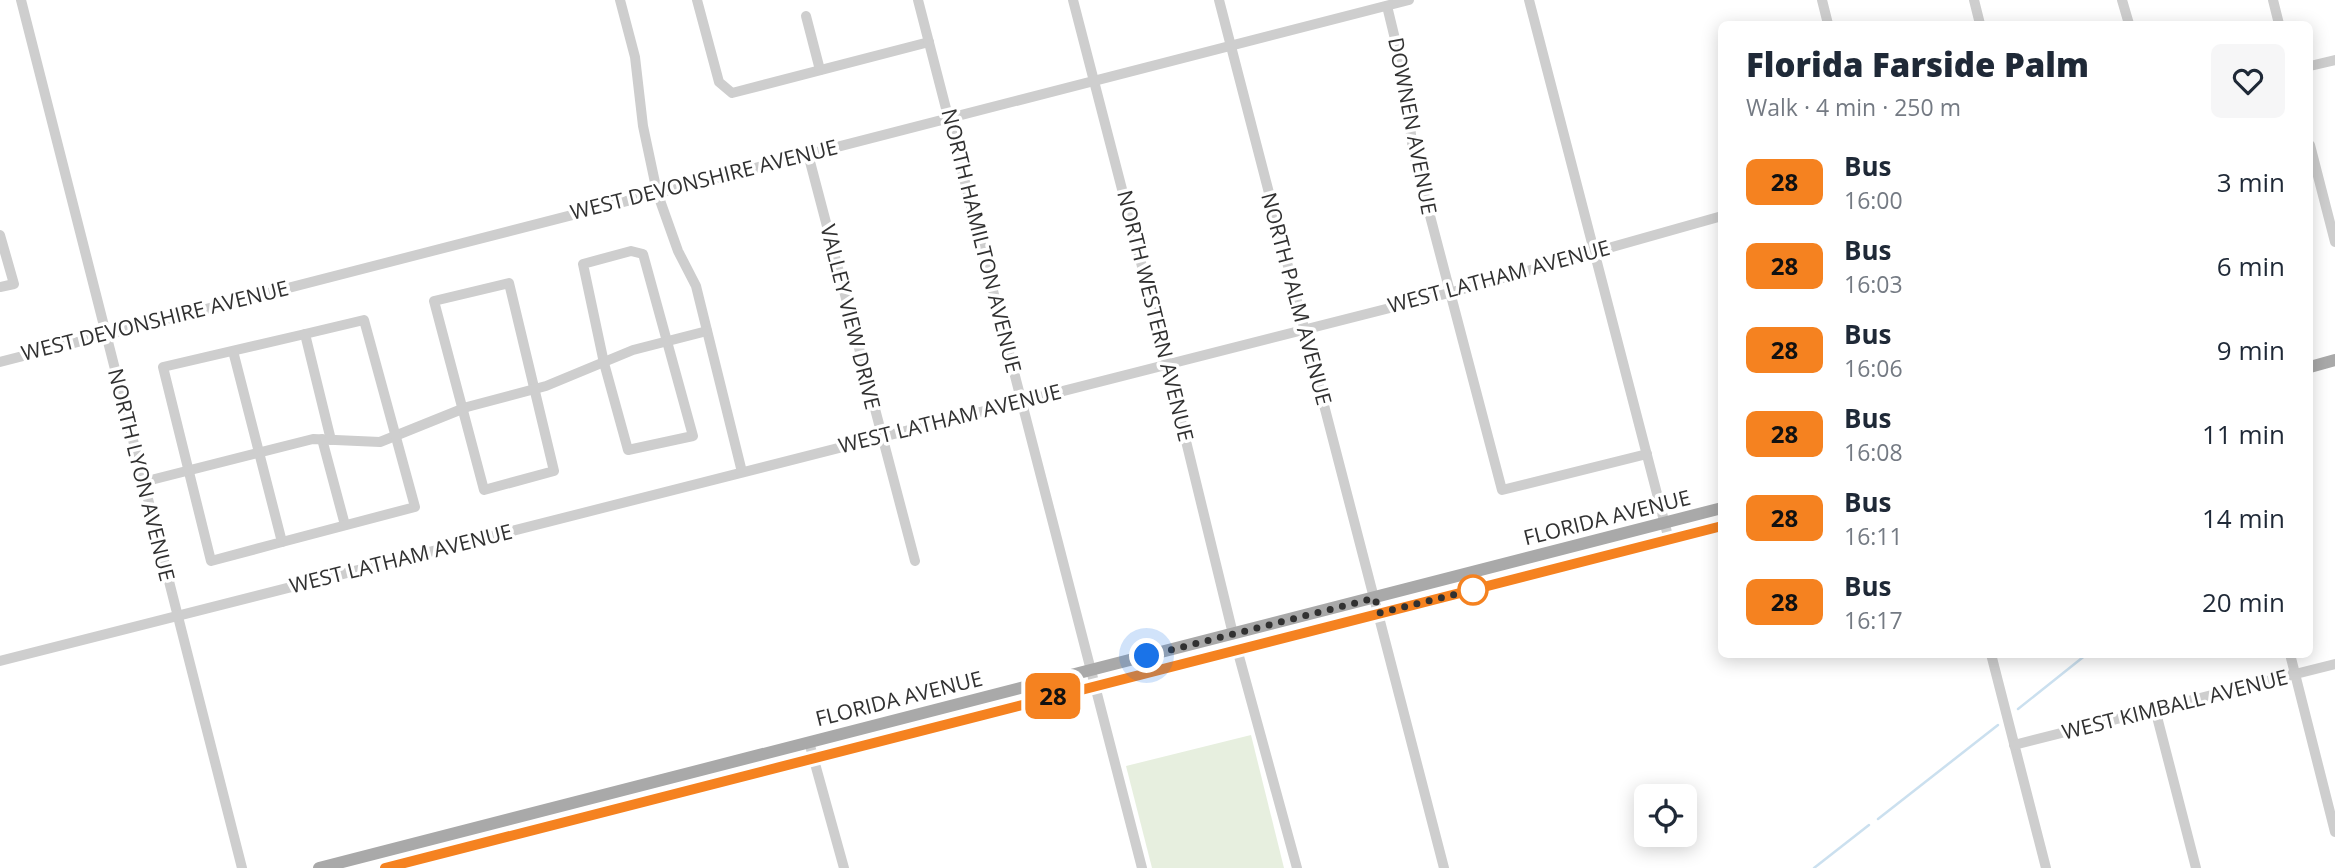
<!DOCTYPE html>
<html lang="en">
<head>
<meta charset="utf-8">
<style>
  :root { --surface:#fff; --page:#f6f6f7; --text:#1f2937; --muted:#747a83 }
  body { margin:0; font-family:"Open Sans",sans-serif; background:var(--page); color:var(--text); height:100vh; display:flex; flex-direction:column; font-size:26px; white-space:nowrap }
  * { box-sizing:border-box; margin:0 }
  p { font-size:23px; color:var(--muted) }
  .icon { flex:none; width:38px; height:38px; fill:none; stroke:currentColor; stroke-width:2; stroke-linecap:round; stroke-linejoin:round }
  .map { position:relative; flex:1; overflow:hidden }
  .side { position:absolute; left:1718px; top:21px; width:595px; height:637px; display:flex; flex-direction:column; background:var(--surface); border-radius:10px; box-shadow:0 4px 18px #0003 }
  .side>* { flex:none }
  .badge { padding:0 14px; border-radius:10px; font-size:24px; line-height:46px }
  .controls { position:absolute; left:1634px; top:784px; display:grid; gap:14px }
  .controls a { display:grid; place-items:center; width:63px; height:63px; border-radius:10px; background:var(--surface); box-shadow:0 4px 18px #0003; font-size:35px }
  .you { position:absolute; width:35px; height:35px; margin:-18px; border:5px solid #fff; border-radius:50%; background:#1a73e8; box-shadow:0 0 0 10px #1a73e833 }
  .map>.badge { position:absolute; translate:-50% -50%; box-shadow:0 0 0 4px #fff }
  .round { display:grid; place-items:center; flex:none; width:74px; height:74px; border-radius:10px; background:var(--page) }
  .overview { display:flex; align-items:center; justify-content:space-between; height:119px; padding:0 28px }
  h1 { font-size:33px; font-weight:800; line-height:52px }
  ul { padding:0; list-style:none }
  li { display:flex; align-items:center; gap:21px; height:84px; padding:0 28px }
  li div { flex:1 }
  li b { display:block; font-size:26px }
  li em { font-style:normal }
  li .badge { min-width:77px; font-weight:700; text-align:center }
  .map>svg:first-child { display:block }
  .green { fill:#e7efdf }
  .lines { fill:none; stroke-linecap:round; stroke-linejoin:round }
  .stream { stroke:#cbe0ef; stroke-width:2.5 }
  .minor { stroke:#cecece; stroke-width:10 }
  .major { stroke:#a9a9a9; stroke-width:12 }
  .line-casing { stroke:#fff; stroke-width:16 }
  .line { stroke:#f58220; stroke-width:10 }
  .walk { stroke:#313131; stroke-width:7; stroke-dasharray:0 12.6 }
  .stop-dot { fill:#fff; stroke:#f58220; stroke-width:3.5 }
  .labels { text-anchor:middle; stroke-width:7; stroke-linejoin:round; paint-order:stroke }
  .street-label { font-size:21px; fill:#313131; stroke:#fff }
</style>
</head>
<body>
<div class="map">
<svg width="2335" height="868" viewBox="0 0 2335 868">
  <rect width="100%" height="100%" fill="#fff"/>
  <polygon class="green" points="1251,735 1284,868 1152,868 1126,766"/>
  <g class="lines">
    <g class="stream">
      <polyline points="2018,709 2087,654"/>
      <polyline points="1878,819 1998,725"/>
      <polyline points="1814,868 1869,825"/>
    </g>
    <g class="minor">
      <polyline points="21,0 242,868"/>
      <polyline points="620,0 635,57 643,126 657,192 678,251 696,286 742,472"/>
      <polyline points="697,0 719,82 732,93 929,42"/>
      <polyline points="918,0 1142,868"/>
      <polyline points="1073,0 1167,363 1233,634"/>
      <polyline points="1219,0 1444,868"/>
      <polyline points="1529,0 1669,540"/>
      <polyline points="1822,0 1828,24"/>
      <polyline points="1974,0 1980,24"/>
      <polyline points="2122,0 2129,24"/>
      <polyline points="2273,0 2279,24"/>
      <polyline points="1387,6 1404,76 1413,151 1502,490 1647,454"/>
      <polyline points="806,16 820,70"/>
      <polyline points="2310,66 2335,60"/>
      <polyline points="2310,145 2335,242"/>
      <polyline points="808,154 915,561"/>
      <polyline points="0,235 14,284 0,287"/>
      <polygon points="631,251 643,254 693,436 628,450 604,363 583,264"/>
      <polygon points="509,283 554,471 484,490 434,301"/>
      <polyline points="233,351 282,542 211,561 163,367 305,334"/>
      <polyline points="0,362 1409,0"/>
      <polyline points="322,439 345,525"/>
      <polyline points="143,482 313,439 380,442 467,407 546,386 633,350 707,331"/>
      <polyline points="282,542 415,507 364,320 305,334 331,440"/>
      <polyline points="1237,649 1297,868"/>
      <polyline points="1991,654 2046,868"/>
      <polyline points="2290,654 2335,832"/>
      <polyline points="0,661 1449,293 1722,216"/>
      <polyline points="2155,709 2196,868"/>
      <polyline points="809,742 844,868"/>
      <polyline points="2014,745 2335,664"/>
    </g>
    <g class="major">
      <polyline points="2310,367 2335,360"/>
      <polyline points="319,868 1722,508"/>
      <polyline points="385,868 1722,526"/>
    </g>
  </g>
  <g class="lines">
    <defs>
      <polyline id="line" points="385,868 1722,526"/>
    </defs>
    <use href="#line" class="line-casing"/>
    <use href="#line" class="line"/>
    <polyline class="walk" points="1147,656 1375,598 1379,613 1477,589 1473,590"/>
  </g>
  <circle class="stop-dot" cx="1473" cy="590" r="14"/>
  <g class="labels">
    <g class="street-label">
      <text transform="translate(1412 126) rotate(79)" y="7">DOWNEN AVENUE</text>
      <text transform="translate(704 180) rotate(-14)" y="7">WEST DEVONSHIRE AVENUE</text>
      <text transform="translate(981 241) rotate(76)" y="7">NORTH HAMILTON AVENUE</text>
      <text transform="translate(1499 277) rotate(-15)" y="7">WEST LATHAM AVENUE</text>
      <text transform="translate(1296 299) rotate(75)" y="7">NORTH PALM AVENUE</text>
      <text transform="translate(1155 316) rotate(76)" y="7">NORTH WESTERN AVENUE</text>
      <text transform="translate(850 317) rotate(76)" y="7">VALLEY VIEW DRIVE</text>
      <text transform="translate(155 321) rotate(-14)" y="7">WEST DEVONSHIRE AVENUE</text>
      <text transform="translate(950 419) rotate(-14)" y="7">WEST LATHAM AVENUE</text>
      <text transform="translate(141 475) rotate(76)" y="7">NORTH LYON AVENUE</text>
      <text transform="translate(1607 518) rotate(-14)" y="7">FLORIDA AVENUE</text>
      <text transform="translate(401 559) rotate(-14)" y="7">WEST LATHAM AVENUE</text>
      <text transform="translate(899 699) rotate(-14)" y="7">FLORIDA AVENUE</text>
      <text transform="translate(2175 705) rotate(-14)" y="7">WEST KIMBALL AVENUE</text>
    </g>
  </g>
</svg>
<div class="controls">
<a><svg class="icon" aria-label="locate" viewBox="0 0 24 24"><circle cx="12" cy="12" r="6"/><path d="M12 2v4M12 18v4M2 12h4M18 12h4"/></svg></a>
</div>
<div class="you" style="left:1147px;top:656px"></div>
<b class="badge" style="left:1053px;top:696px;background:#f58220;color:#111">28</b>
<section class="side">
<div class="overview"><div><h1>Florida Farside Palm</h1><p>Walk · 4 min · 250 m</p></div><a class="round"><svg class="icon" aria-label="heart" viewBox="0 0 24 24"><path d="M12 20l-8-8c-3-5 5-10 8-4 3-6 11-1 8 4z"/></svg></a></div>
<ul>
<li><span class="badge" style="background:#f58220;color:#111">28</span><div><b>Bus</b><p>16:00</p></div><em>3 min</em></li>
<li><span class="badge" style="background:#f58220;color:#111">28</span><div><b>Bus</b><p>16:03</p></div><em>6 min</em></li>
<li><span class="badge" style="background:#f58220;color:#111">28</span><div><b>Bus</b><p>16:06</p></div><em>9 min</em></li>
<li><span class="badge" style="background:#f58220;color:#111">28</span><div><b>Bus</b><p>16:08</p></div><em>11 min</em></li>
<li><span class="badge" style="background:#f58220;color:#111">28</span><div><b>Bus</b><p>16:11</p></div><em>14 min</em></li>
<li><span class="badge" style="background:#f58220;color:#111">28</span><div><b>Bus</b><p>16:17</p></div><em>20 min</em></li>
</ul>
</section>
</div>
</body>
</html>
